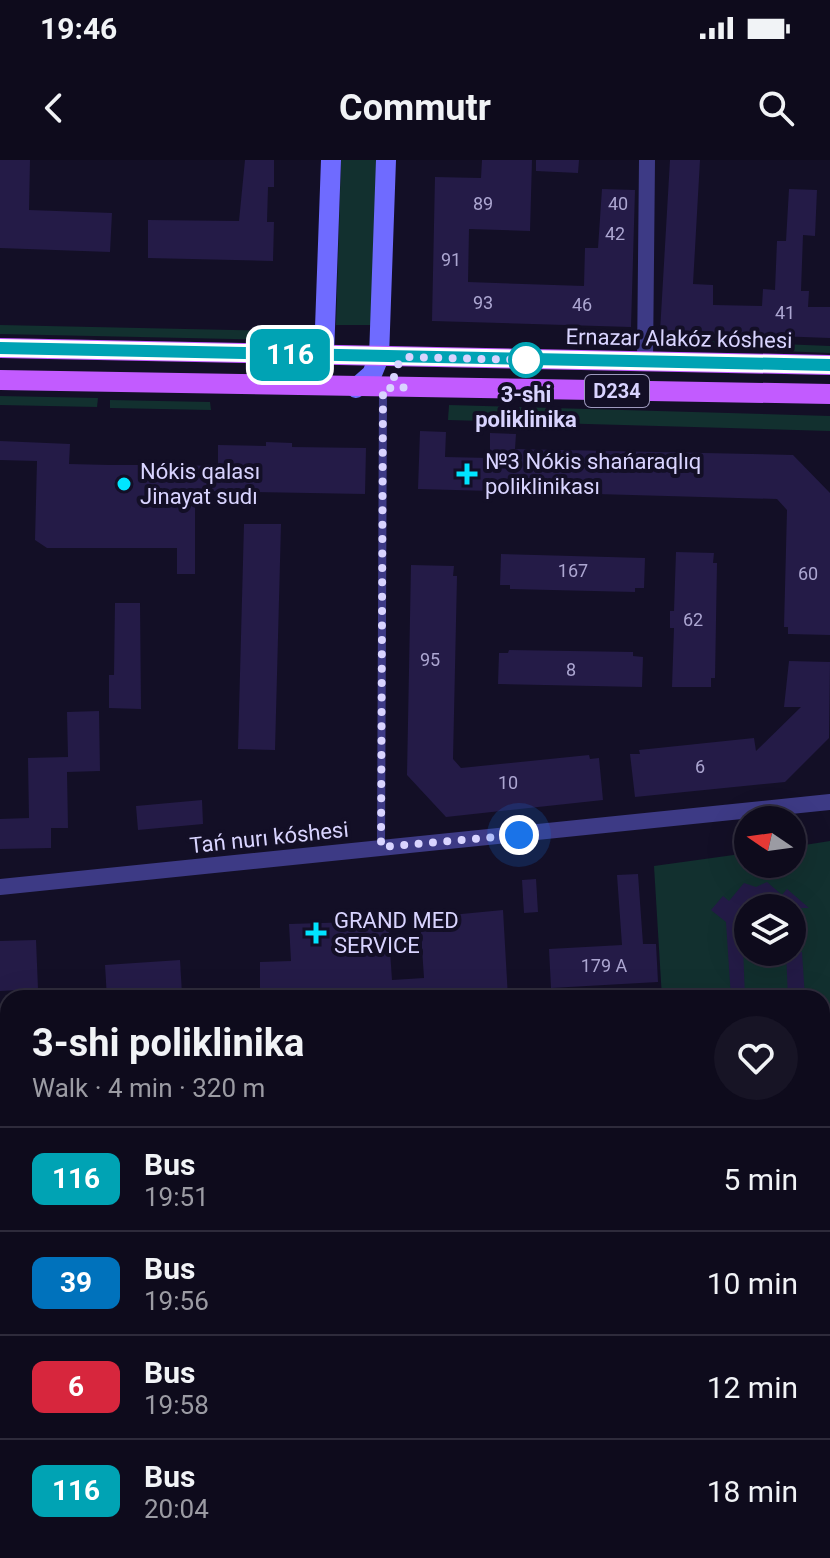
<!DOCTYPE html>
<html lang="en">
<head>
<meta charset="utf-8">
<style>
  :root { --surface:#0e0b1c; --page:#171425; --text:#f1f3f6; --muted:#9b9ba3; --line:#2e2b3b }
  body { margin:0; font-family:Roboto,sans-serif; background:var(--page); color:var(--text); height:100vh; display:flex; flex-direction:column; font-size:30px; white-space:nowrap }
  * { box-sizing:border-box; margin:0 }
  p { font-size:26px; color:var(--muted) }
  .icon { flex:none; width:44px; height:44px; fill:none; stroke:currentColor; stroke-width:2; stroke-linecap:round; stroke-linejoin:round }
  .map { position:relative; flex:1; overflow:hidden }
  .sheet { position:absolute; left:0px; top:830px; width:830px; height:568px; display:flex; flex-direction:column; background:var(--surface); border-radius:24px 24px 0 0; box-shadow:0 8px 32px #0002,0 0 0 2px var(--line) }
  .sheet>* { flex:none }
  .badge { padding:0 16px; border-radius:12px; font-size:28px; line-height:52px }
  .needle { width:52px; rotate:283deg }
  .fabs { position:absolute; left:734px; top:646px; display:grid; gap:16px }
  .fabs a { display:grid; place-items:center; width:72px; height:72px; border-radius:50%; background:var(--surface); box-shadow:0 8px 32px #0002,0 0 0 2px var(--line); font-size:40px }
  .you { position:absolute; width:40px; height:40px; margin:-20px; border:6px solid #fff; border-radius:50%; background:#1a73e8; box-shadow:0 0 0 12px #1a73e833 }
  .map>.badge { position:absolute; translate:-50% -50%; box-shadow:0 0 0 4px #fff }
  .round { display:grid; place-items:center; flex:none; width:84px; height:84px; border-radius:42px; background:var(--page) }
  .headline { display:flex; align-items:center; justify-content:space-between; height:136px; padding:0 32px }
  h1 { font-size:38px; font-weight:700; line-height:60px }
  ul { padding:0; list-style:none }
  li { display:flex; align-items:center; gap:24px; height:104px; padding:0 32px; border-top:2px solid var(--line) }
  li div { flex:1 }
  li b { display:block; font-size:30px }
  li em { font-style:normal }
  li .badge { min-width:88px; font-weight:700; text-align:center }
  .status { display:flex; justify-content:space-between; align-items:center; height:56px; padding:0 40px; background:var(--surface); direction:ltr }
  .status svg { height:22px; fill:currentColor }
  header { display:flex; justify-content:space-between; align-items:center; height:104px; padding:0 32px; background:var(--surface); font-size:36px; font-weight:700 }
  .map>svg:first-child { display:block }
  .green { fill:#12302f; fill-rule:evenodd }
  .water { fill:#0c2248 }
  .building { fill:#241b47 }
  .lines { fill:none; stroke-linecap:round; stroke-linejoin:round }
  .lane { stroke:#3d3a85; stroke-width:8 }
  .street { stroke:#3d3a85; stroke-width:16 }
  .secondary { stroke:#6f6bff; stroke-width:20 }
  .primary { stroke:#c25bff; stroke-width:20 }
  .line-casing { stroke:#fff; stroke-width:18 }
  .line { stroke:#00a3b4; stroke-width:12 }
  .walk { stroke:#d9d4ff; stroke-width:8; stroke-dasharray:0 14.4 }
  .stop-dot { fill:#fff; stroke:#00a3b4; stroke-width:4 }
  .poi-dot { fill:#00e5ff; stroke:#130f26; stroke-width:3 }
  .labels { text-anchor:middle; stroke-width:8; stroke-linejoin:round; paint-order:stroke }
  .number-label { font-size:18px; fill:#aca6d1 }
  .shield { fill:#130f26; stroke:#9e99be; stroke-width:2 }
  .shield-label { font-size:20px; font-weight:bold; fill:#d9d4ff }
  .street-label { font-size:22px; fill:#d9d4ff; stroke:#130f26 }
  .stop-label { font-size:22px; font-weight:bold; fill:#d9d4ff; stroke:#130f26 }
  .poi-label { font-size:22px; fill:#d9d4ff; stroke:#130f26; text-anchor:start }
</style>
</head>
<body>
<div class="status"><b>19:46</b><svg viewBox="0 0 49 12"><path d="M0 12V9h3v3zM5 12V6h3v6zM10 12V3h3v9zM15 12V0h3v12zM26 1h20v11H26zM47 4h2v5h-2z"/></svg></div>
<header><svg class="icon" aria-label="back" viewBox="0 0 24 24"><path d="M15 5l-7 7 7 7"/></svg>Commutr<svg class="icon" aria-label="search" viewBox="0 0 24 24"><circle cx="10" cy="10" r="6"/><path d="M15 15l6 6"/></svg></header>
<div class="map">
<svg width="830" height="1398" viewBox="0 0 830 1398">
  <rect width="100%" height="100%" fill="#130f26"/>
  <g class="green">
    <polygon points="341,0 377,0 371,165 336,165"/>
    <polygon points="0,165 285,171 285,180 0,174"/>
    <polygon points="655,179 830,186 830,193 655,186"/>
    <polygon points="0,236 98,238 97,247 0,245"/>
    <polygon points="110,240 210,242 211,250 110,248"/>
    <polygon points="449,245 830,256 830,271 448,260"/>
    <path d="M 830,681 L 830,1333 L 822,1333 L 822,838 L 662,838 L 654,706 L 748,693 L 748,704 L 792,704 L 792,687 ZM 748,748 L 792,748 L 792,792 L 748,792 Z"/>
    <polygon points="0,893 8,893 8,1348 0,1344"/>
    <polygon points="0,1354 8,1358 8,1390 74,1390 90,1398 0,1398"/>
  </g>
  <g class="water">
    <polygon points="0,1094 8,1094 8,1277 0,1276"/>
    <polygon points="822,1106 830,1107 830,1301 822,1301"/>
  </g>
  <g class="building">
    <polygon points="0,0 30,0 29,50 112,53 110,92 0,88"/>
    <polygon points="245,0 274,0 274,27 268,27 267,62 274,62 273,101 148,98 148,60 239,61"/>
    <polygon points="482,0 532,0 530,71 469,69 468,122 584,126 585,88 598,88 602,29 635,30 631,167 432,161 435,17 481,18"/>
    <polygon points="536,0 579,0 578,13 536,11"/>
    <polygon points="670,0 700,0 693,124 713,125 713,145 762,146 763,129 775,130 777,81 786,81 789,29 817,30 815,76 803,75 801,131 809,131 808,147 830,147 830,178 660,172"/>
    <polygon points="420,271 446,272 445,297 490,298 490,273 516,274 515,289 793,295 830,333 830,475 788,474 788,467 784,467 787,350 777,339 418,329"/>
    <polygon points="0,281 70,284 69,304 110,305 161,305 161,300 175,301 175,305 218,306 218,285 266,286 266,282 292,283 292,287 366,288 365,334 195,331 195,414 177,414 177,388 47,388 35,380 37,301 0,300"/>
    <polygon points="244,364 281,364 275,590 238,589"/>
    <polygon points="676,392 714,393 713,403 717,403 715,518 711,518 711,527 672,527 674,468 670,468 670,451 674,451"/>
    <polygon points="501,394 645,398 644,428 635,428 635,432 510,429 510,425 500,425"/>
    <polygon points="411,405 454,406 453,416 457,416 453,599 461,608 589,595 590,599 599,598 603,640 446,657 407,615"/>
    <polygon points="115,443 140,443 141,549 109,548 109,515 114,515"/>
    <polygon points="509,490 633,492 633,496 643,497 642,527 498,524 499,493 508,493"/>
    <polygon points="789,501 830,502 829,578 785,622 635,637 630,594 640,594 639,590 754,578 756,591 801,547 784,547"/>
    <polygon points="99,551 100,611 67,612 68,668 51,668 51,688 0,689 0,659 29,658 28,598 68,597 67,552"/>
    <polygon points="202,640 203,664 138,670 136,646"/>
    <polygon points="638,714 643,784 656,784 658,822 551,828 549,789 622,785 617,715"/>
    <polygon points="536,719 538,752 524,753 522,720"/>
    <polygon points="767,722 782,735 787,729 809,748 748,748 748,786 743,786 745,838 731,838 726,762 711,750 723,736 729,741 744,723 756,727"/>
    <polygon points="503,750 508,838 260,838 260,802 291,801 289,764 388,761 392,820 424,818 420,758"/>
    <polygon points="36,780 38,829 0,831 0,781"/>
    <polygon points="786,792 802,792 805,838 788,838"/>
    <polygon points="180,800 182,834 107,838 105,805"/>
  </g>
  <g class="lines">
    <polyline class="lane" points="381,687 383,229"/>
    <g class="street">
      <polyline points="645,202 647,0"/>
      <polyline points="0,727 830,642"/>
      <polyline points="0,1072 8,1073"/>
      <polyline points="822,1082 830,1083"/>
      <polyline points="0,1302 8,1303"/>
      <polyline points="822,1323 830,1323"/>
      <polyline points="427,1390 821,1395"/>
    </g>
    <g class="secondary">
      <polyline points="324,196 331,0"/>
      <polyline points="356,228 372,214 379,197 386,0"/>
    </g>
    <g class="primary">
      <polyline points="0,188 830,205"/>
      <polyline points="0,220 830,234"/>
    </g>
  </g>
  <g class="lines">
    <defs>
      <polyline id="line" points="0,188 830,205"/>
    </defs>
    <use href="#line" class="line-casing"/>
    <use href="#line" class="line"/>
    <polyline class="walk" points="519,675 381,687 383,228 404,228 394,218 394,209 405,197 526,200"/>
  </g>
  <circle class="stop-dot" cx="526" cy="200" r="16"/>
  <g class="poi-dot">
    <path d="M463 302h8v8h8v8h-8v8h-8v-8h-8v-8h8z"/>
    <circle cx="124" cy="324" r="8"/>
    <path d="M312 761h8v8h8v8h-8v8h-8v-8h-8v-8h8z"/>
  </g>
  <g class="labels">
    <g class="number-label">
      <text x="483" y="50">89</text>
      <text x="618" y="50">40</text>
      <text x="615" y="80">42</text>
      <text x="451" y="106">91</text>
      <text x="483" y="149">93</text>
      <text x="582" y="151">46</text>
      <text x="785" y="159">41</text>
      <text x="573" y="417">167</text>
      <text x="808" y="420">60</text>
      <text x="693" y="466">62</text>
      <text x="430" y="506">95</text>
      <text x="571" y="516">8</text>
      <text x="700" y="613">6</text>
      <text x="508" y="629">10</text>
      <text x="604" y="812">179 А</text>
    </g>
    <rect class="shield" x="585" y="215" width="64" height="32" rx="6"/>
    <g class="shield-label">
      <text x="617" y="238">D234</text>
    </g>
    <g class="street-label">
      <text transform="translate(679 178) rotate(1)" y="8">Ernazar Alakóz kóshesi</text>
      <text transform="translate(269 677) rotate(-6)" y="8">Tań nurı kóshesi</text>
    </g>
    <g class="stop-label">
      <text x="526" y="242">3-shi<tspan x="526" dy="25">poliklinika</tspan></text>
    </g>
    <g class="poi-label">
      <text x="485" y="309">№3 Nókis shańaraqlıq<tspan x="485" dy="25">poliklinikası</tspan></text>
      <text x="140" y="319">Nókis qalası<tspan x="140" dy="25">Jinayat sudı</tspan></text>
      <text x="334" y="768">GRAND MED<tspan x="334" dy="25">SERVICE</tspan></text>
    </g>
  </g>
</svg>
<div class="fabs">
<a><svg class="needle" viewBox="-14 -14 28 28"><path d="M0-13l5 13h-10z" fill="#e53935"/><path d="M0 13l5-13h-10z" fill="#9b9ba3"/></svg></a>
<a><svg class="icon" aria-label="layers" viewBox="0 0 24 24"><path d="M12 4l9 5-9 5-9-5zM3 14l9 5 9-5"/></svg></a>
</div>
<div class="you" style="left:519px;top:675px"></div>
<b class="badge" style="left:290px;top:195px;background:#00a3b4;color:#fff">116</b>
<section class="sheet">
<div class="headline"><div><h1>3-shi poliklinika</h1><p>Walk · 4 min · 320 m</p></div><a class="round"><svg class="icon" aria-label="heart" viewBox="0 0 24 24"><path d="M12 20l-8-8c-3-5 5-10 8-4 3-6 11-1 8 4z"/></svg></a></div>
<ul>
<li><span class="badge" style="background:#00a3b4;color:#fff">116</span><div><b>Bus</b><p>19:51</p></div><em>5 min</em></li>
<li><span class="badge" style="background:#0072bc;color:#fff">39</span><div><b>Bus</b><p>19:56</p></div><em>10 min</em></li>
<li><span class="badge" style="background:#d7263d;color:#fff">6</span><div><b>Bus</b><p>19:58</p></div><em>12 min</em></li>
<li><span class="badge" style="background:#00a3b4;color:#fff">116</span><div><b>Bus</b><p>20:04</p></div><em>18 min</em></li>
</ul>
</section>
</div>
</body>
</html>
